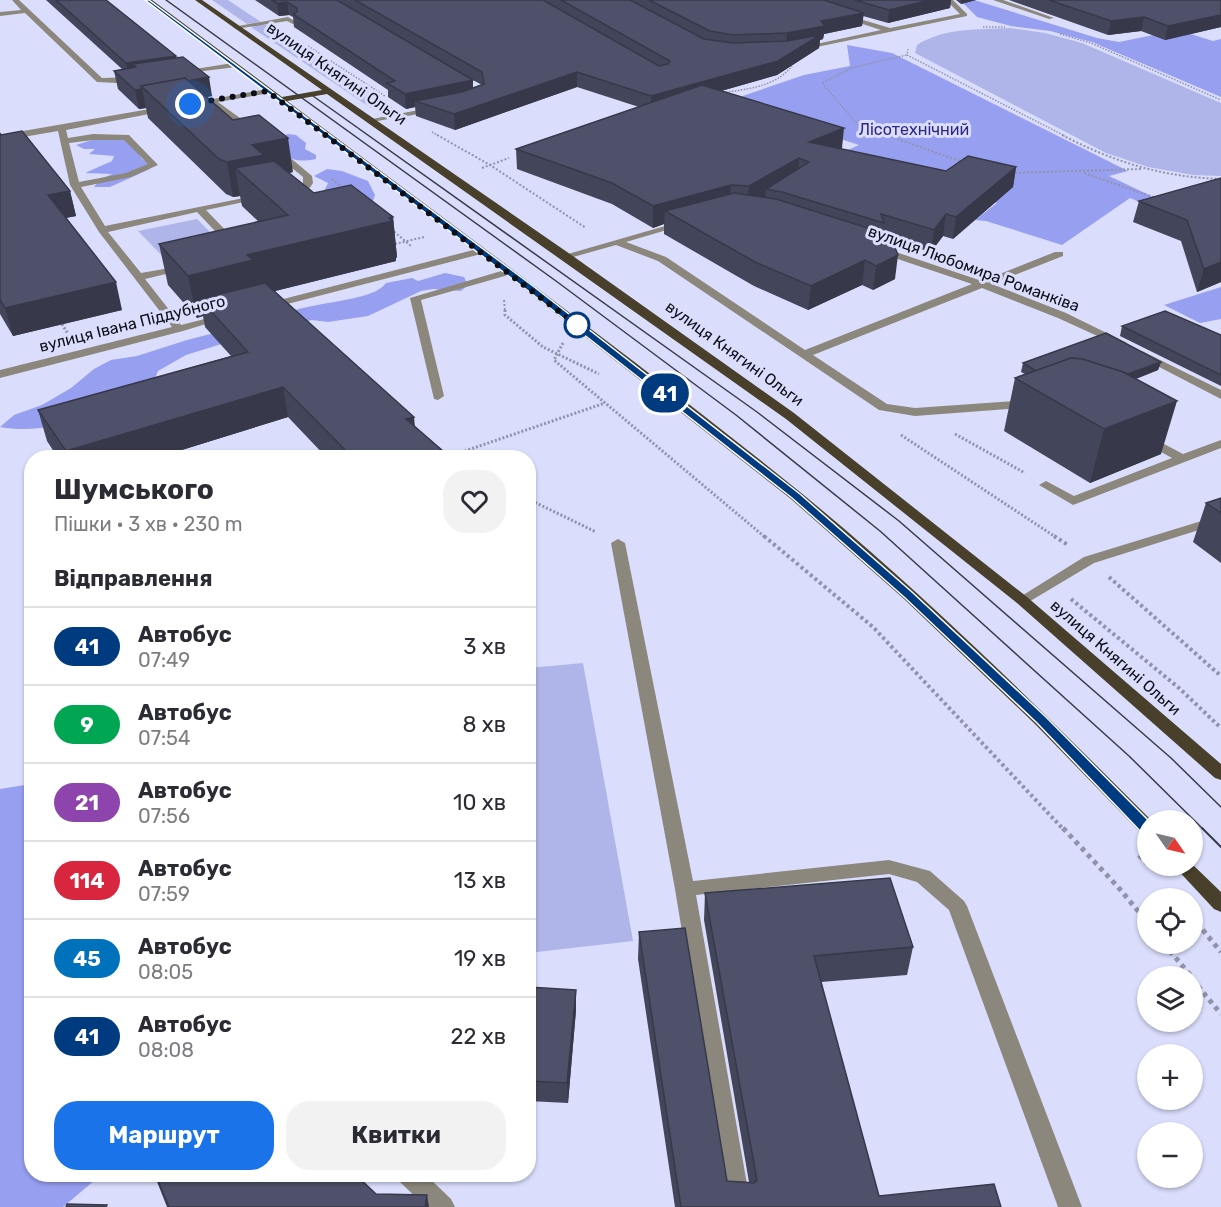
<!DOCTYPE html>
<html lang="uk">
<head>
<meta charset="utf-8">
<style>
  :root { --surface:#fff; --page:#f2f2f3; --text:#2b2b33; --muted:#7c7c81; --line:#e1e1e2; --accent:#1a73e8 }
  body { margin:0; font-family:Rubik,sans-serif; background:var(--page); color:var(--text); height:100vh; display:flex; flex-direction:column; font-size:22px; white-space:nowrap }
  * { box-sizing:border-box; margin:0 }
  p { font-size:20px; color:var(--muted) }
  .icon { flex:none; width:33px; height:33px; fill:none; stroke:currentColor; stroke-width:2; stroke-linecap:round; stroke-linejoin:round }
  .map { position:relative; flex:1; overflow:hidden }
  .sheet { position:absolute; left:24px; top:450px; width:512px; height:732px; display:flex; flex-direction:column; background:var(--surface); border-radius:24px; box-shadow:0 2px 4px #0004 }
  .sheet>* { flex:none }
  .badge { padding:0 12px; border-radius:20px; font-size:21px; line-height:39px }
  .needle { width:39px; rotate:124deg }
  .fabs { position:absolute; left:1137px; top:810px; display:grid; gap:12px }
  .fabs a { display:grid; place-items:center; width:66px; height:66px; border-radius:50%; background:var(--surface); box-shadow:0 2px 4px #0004; font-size:30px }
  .you { position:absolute; width:30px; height:30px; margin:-15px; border:4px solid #fff; border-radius:50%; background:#1a73e8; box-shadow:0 0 0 9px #1a73e833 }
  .map>.badge { position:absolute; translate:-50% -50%; box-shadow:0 0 0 3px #fff }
  h2 { padding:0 30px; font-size:22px; line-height:54px }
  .round { display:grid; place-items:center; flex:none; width:63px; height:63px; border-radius:24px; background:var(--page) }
  .headline { display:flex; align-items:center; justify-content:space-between; height:102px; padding:0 30px }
  h1 { font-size:28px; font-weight:700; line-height:45px }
  .primary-button { display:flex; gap:12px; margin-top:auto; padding:12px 30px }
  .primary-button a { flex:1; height:69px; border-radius:24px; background:var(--accent); color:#fff; font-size:24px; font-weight:700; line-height:69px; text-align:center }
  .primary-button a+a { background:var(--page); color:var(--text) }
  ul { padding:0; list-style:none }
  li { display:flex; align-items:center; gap:18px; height:78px; padding:0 30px; border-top:2px solid var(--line) }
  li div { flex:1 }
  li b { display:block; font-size:22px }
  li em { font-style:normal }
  li .badge { min-width:66px; font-weight:700; text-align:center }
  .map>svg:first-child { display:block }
  .green { fill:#afb5e9 }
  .forest { fill:#979ff1 }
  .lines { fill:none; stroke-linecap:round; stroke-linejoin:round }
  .path-far4 { stroke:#9093a9; stroke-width:1.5; stroke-dasharray:1.5 1.5; stroke-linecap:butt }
  .path-far3 { stroke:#9093a9; stroke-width:2; stroke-dasharray:2 2; stroke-linecap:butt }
  .path-far2 { stroke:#9093a9; stroke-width:3; stroke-dasharray:2 2; stroke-linecap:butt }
  .path-far1 { stroke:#9093a9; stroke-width:4; stroke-dasharray:3 3; stroke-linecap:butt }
  .path { stroke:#9093a9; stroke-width:5; stroke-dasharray:4.5 4.5; stroke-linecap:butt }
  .minor { fill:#8c877c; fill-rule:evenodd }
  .major { fill:#49402c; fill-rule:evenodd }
  .tram-far1 { stroke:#3a3c4a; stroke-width:1.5 }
  .tram { stroke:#3a3c4a; stroke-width:2 }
  .wall { fill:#43465a; fill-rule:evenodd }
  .shaded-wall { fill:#37394a }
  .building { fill:#4e5169; stroke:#37394a; stroke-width:1.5 }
  .line { fill:#003b80; stroke:#fff; stroke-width:1.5 }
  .walk { stroke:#0d0f18; stroke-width:6; stroke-dasharray:0 10.8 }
  .stop-dot { fill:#fff; stroke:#003b80; stroke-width:3 }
  .labels { text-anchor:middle; stroke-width:6; stroke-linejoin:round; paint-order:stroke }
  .far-street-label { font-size:16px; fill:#0d0f18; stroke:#dadefc }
  .far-park-label { font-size:16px; fill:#2f2785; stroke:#dadefc }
</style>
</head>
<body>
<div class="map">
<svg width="1221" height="1207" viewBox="0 0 1221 1207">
  <rect width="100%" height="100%" fill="#dadefc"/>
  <g class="green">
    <polygon points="212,0 228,0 261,22 247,24"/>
    <polygon points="255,25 266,25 396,110 371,108 251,27"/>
    <path d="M 1010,28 L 1045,33 L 1082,43 L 1221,103 L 1221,176 L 1193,175 L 1148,167 L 1106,153 L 915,53 L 917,45 C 945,27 979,30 1010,28 Z"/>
    <polygon points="197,219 223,245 169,263 138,231"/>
    <polygon points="583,663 633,941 528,953 528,668"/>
  </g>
  <g class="forest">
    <polygon points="960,0 974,0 1097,38 1119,42 1178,30 1213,41 1221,39 1221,97 1092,42 1050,31 1011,26 977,17"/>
    <polygon points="847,45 892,53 1128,171 1109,176 1183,211 1221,237 1130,198 1062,245 986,221 975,220 997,203 930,183 790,175 859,145 725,102 804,75 850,66"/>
    <path d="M 288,134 L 296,135 L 306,143 L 305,149 L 316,155 L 316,159 C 290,164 288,157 269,140 Z"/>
    <polygon points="117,137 130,140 142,159 152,164 150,169 110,187 94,187 101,179 112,174 85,173 112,161 114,156 89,154 95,149 84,149 76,145 92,140"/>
    <polygon points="327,169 342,171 368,181 375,195 372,204 323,193 328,183 314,176"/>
    <path d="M 445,273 L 464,277 L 468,285 L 461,291 L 433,289 L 421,291 L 368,316 L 328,322 L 312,320 L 260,332 L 186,355 L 158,371 L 152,386 C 102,409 57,437 0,427 L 14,415 L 42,405 L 71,388 L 94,369 L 111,360 L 137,356 L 187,340 L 284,315 C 307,301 372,303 386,283 L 412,278 L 418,281 Z"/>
    <polygon points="1221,287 1221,319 1200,323 1164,305"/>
    <polygon points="31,784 32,1174 101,1175 63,1207 0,1207 0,789"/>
  </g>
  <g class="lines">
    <g class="path-far4">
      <polyline points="983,27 1005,27"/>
      <polyline points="1060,34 1091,43 1221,100"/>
      <polyline points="308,46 385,96"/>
      <polyline points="908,49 907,55 1065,136"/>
      <path d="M 720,93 C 746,89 774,88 792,66"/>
      <polyline points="432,132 439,136"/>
      <polyline points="890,136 858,125 822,83 854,67 907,55"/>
    </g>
    <g class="path-far3">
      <polyline points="437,135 490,165 586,228"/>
      <polyline points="886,135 963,162"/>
      <path d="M 1062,135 C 1114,162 1162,177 1221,179"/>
      <polyline points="482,168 509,158"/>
      <polyline points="1011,173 1141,169"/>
      <polyline points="1084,173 1156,198"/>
      <polyline points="332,179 345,190"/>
      <polyline points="391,229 411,246"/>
      <polyline points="391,245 424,237"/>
      <polyline points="504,300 505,311"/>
    </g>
    <g class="path-far2">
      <polyline points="505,310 505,315 543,347 599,374"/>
      <polyline points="62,324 68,334"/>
      <polyline points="563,343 554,360 766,538"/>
      <polyline points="955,434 1025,473"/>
      <polyline points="901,435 1057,538"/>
      <polyline points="469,458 462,452 605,403"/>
      <polyline points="528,499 596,532"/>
    </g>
    <g class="path-far1">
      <polyline points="764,536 873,627 1064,830"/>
      <polyline points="1054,536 1068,545"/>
      <polyline points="1109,577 1221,676"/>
      <polyline points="1071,599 1179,688 1221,728"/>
    </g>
    <g class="path">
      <polyline points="1063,828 1118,887 1148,923"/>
      <polyline points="1139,855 1148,864"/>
      <polyline points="1197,923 1221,952"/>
      <polyline points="1164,944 1191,976"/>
      <polyline points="1192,979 1221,1014"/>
    </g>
    <g class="minor">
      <polygon points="12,0 19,0 102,78 136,77 140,79 117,83 97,82 25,13 0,16 0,12 21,10"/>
      <polygon points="946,0 953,0 967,14 967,16 802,50 798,48 881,30 841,17 843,14 890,28 960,14"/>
      <polygon points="993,0 1003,0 1054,18 1049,19"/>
      <polygon points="288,17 298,23 295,25 287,21 236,29 233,27"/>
      <polygon points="233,63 236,67 180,74 176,72"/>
      <polygon points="267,89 270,89 270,93 218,102 255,129 256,131 252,134 210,103 191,106 187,104"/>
      <path d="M 167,106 L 171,108 L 170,110 L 66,130 L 68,138 L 93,134 L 129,135 L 158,165 L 131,177 L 81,187 L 105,226 L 263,194 L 263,198 L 206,210 L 238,243 L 239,245 L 234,248 L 230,247 L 197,212 L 108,232 L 141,273 L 187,265 L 187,269 L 145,279 L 181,325 L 224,314 L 229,317 L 183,331 L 0,378 L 0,370 L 172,327 L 99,232 L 70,185 L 58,131 L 0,141 L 0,135 ZM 93,140 L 124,140 L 148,164 L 126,173 L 79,182 L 69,143 Z"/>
      <polygon points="434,107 438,109 437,111 371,122 367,120"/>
      <polygon points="275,150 281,150 312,176 313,183 305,195 297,193 303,183 303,177 275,154"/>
      <polygon points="679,222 687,224 626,242 666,257 805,350 972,284 874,251 874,247 878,246 982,281 1055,252 1063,252 1063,256 992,284 1066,313 1127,343 1125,345 1117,345 1058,318 982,288 813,355 887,404 915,408 1029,400 1035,404 1033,407 915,416 879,410 658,261 616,245 566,259 561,256"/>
      <polygon points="481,248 485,249 485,253 268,309 263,306 264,304"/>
      <polygon points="508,269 513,272 512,274 421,300 444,396 438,400 434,399 410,298"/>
      <polygon points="1142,351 1221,390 1221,399 1138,356 1138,352"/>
      <polygon points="1147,435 1183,454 1221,440 1221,448 1073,505 1039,485 1046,481 1074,496 1172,458 1143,442 1141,439"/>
      <polygon points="1221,515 1221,523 1094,563 1027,603 1017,603 1015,600 1084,557"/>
      <polygon points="618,539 625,543 693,881 889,860 930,871 964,901 967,906 1082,1207 1058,1207 949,910 917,882 889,874 696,895 751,1207 727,1207 675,889 611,543"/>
      <polygon points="397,1174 425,1174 451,1199 455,1207 426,1207 400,1182"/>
    </g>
    <g class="major">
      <path d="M 145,0 L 152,0 L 282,97 L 322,90 L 195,0 L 202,0 L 570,254 L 794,413 L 1027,597 L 1221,764 L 1221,780 L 1215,778 L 1017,603 L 786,419 L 327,94 L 287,101 C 459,230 633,357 800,492 C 924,593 1038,707 1151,820 L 1148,820 L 1148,836 L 1142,834 L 1035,724 L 903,598 L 791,499 L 526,290 Z"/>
      <polygon points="1192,864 1221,892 1221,912 1214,909 1174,866"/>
    </g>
    <g class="tram-far1">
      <polyline points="166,0 556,281 736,415 880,531 1129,756 1204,830"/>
      <polyline points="313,96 757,412 899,521 1171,758 1221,807"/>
    </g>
    <polyline class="tram" points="1202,828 1221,847"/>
  </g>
  <g class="wall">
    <polygon points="46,0 106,0 176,56 176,58 212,96 206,97 293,172 289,173 314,193 393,217 397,257 396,258 396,261 275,291 415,426 451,458 327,458 288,417 156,458 58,458 47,441 38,410 231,356 205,327 203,316 197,318 168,285 159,244 259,222 242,206 240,196 233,197 226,194 148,118 146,108 139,109 118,89 114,71 122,69"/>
    <path d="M 255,0 L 951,0 L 950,8 L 888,23 L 863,16 L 862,26 L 824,34 L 823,39 L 820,40 L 819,48 L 777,75 L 721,91 L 842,148 L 840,149 L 946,171 L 1016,167 L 1013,187 L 953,239 L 943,236 L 931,252 L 892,240 L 895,279 L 873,290 L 862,285 L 808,310 L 754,286 L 664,234 L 664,224 L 653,228 L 612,204 L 517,169 L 516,149 L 639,107 L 577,87 L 455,130 L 416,116 L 415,107 L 406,109 L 388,97 L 388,90 L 294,27 L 293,17 L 289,15 L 279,16 ZM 473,80 L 482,85 L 473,88 Z"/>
    <polygon points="956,0 976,0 961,4"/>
    <polygon points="1009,0 1221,0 1221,27 1165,40 1141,31 1108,35"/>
    <polygon points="0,133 70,191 76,216 66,218 122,310 13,336 0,314"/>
    <polygon points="1221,178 1221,282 1197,292 1181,241 1133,222 1139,201"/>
    <polygon points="1122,326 1221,335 1221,386 1120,336"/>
    <polygon points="1161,362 1158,370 1136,379 1161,454 1090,483 1004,431 1015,378 1025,374 1021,372 1023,363"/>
    <polygon points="1221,498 1221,563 1193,542 1206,503"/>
    <polygon points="705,893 913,947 907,975 821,982 879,1196 1001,1207 675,1207 638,959 639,932 727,1181 749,1182 704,920"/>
    <polygon points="528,987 576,1010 568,1103 528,1101"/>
    <polygon points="154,1174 325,1177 376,1194 429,1207 167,1207"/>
  </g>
  <g class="shaded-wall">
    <polygon points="930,0 951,0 950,8 888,23 889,10"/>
    <polygon points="961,0 976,0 961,4"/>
    <polygon points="287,2 289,15 279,16 277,3"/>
    <polygon points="864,13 862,26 824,34 823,39 820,40 819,48 777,75 651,111 651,96 786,47 787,33 821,21"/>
    <polygon points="1221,15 1221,27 1165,40 1168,26"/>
    <polygon points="1144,17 1141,31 1108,35 1111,21"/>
    <polygon points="176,56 178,68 136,67 133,64 135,74 129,75 126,63"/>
    <polygon points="577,72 577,87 455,130 454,114"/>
    <polygon points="209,77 212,96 162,105 144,89"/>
    <polygon points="473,80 473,94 415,101 415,107 406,109 405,94"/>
    <polygon points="142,89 146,108 139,109 135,90"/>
    <polygon points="844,128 842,148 807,162 809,142"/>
    <polygon points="288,138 293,172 268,177 235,168 240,196 233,197 227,162 252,145"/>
    <polygon points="799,158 798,178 766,189 765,197 747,207 749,186"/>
    <polygon points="1016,167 1013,187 953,239 956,217"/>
    <polygon points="731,185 729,206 665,211 664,224 653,228 653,206"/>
    <polygon points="70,191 76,216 54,220 48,195"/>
    <polygon points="946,214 943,236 931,252 934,230"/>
    <polygon points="393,217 397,257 396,258 396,261 259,295 200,299 203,316 197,318 188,276 247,255"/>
    <polygon points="898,255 895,279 873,290 876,266"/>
    <polygon points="865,260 862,285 808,310 811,286"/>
    <polygon points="1221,262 1221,282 1197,292 1204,269"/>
    <polygon points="116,282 122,310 13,336 5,308"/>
    <polygon points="1161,362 1158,370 1079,401 1081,392"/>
    <polygon points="283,387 288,417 156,458 68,458 66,451"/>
    <polygon points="1177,401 1161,454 1090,483 1104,429"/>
    <polygon points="414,417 417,448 406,419"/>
    <polygon points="576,990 576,1010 568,1103 567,1083"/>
    <polygon points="300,1174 326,1174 320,1207 299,1178"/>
    <polygon points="427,1195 429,1207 425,1207"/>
  </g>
  <g class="building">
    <polygon points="56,0 106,0 176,56 126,63"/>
    <polygon points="272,0 337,0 473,80 405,94 387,83 395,81 293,14 297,12 297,8 287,2 277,3"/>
    <polygon points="355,0 543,0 659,66 668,64 670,61 561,0 630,0 704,39 733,43 787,41 820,35 778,61 651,96 577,72 454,114 415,101 462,92 484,84 482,72"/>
    <polygon points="649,0 824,0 864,13 821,21 825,26 787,33 733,35 710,31"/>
    <polygon points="855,0 930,0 889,10"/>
    <polygon points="1049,0 1221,0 1221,15 1168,26 1144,17 1111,21"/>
    <polygon points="183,57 209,77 188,81 185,78 141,86 142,89 135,90 114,71 136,67 133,64"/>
    <polygon points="185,78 233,120 259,115 288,138 252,145 264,155 227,162 219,159 141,86"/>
    <polygon points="702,85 844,128 809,142 946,171 968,156 1016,167 956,217 946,214 934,230 881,214 884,223 782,192 766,189 809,162 799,158 749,186 731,185 653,206 612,183 516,149"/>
    <polygon points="22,131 70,191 48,195 116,282 5,308 0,300 0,133 1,135"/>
    <polygon points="274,161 314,193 351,185 393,217 389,218 392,221 247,255 253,260 188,276 159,244 288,215 235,168"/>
    <polygon points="1221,178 1221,262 1204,269 1187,220 1139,201"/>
    <polygon points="734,193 776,199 890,235 898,255 876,266 865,260 811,286 755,262 665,211"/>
    <polygon points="265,283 414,417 406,419 451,458 353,458 283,387 66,451 38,410 248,352 200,299"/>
    <polygon points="1165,311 1221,335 1221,375 1122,326"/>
    <polygon points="1106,333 1161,362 1128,374 1123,372 1082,359 1071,358 1036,371 1023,363"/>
    <polygon points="1071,358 1082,359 1123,372 1177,401 1104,429 1015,378"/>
    <polygon points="1221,498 1221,513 1206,503"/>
    <polygon points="890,878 913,947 814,956 879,1196 994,1184 1001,1207 681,1207 639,932 685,928 727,1181 754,1183 757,1180 705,893"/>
    <polygon points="528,987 576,990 567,1083 528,1081"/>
    <polygon points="155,1174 300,1174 299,1178 357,1176 376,1194 427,1195 425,1207 169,1207"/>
    <polygon points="67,1204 107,1205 106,1207 66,1207"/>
  </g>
  <polygon class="line" points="145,0 149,0 533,286 800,494 912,592 1046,717 1153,825 1155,829 1153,833 1142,833 1037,723 904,597 792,498 527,290"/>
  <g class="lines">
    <polyline class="walk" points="190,104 267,91 577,325"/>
  </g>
  <circle class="stop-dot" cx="577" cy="325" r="12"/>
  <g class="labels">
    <g class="far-street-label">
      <text transform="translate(337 73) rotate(35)" y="6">вулиця Княгині Ольги</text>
      <text transform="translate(974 268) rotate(20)" y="6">вулиця Любомира Романківа</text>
      <text transform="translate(132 323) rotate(-14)" y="6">вулиця Івана Піддубного</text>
      <text transform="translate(735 353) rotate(36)" y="6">вулиця Княгині Ольги</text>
      <text transform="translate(1116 657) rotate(41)" y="6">вулиця Княгині Ольги</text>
    </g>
    <g class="far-park-label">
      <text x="914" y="135">Лісотехнічний</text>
    </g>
  </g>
</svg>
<div class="fabs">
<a><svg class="needle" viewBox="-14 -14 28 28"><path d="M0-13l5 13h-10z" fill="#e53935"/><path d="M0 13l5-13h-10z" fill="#7c7c81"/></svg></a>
<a><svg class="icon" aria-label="locate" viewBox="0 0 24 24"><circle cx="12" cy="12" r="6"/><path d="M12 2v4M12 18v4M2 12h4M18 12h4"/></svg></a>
<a><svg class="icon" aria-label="layers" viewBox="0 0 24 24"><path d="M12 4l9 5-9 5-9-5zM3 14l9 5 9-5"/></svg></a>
<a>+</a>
<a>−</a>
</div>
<div class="you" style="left:190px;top:104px"></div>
<b class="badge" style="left:665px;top:393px;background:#003b80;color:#fff">41</b>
<section class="sheet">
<div class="headline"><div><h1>Шумського</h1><p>Пішки · 3 хв · 230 m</p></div><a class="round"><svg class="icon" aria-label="heart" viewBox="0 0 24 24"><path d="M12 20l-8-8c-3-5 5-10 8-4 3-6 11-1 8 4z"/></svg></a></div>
<h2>Відправлення</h2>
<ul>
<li><span class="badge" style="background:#003b80;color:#fff">41</span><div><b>Автобус</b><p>07:49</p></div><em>3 хв</em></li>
<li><span class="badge" style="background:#00a651;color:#fff">9</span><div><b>Автобус</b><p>07:54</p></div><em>8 хв</em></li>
<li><span class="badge" style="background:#8e44ad;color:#fff">21</span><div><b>Автобус</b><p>07:56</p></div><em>10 хв</em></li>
<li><span class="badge" style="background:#d7263d;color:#fff">114</span><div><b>Автобус</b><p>07:59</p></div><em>13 хв</em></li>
<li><span class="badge" style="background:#0072bc;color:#fff">45</span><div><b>Автобус</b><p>08:05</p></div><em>19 хв</em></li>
<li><span class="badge" style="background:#003b80;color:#fff">41</span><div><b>Автобус</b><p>08:08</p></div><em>22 хв</em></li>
</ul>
<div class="primary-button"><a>Маршрут</a><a>Квитки</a></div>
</section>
</div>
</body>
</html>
